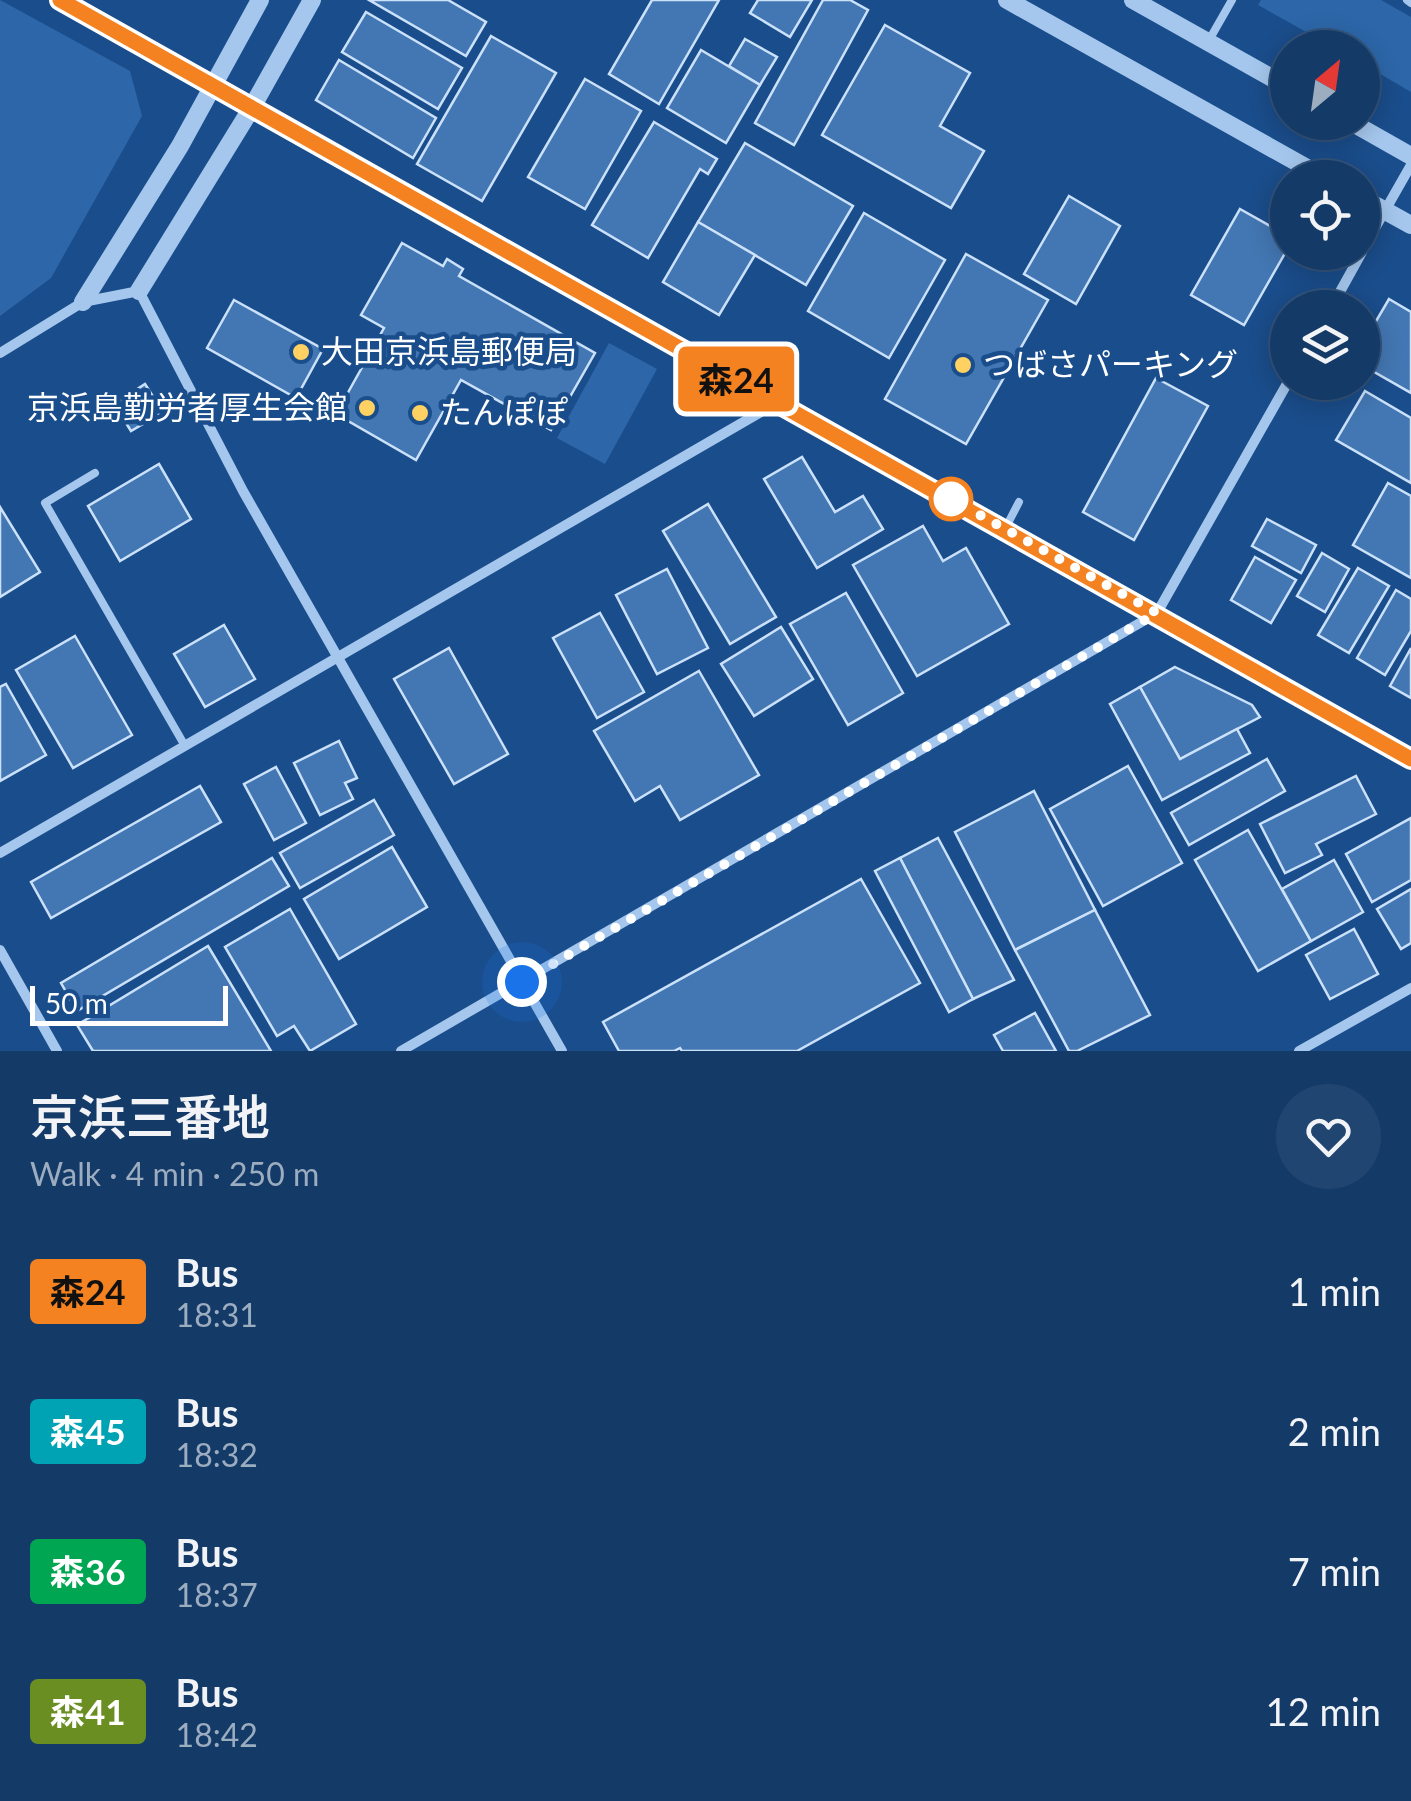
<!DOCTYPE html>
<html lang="en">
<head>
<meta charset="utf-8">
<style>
  :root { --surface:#143a68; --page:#214571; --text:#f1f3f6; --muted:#9dadc0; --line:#33547c }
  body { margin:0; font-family:Lato,"Noto Sans JP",sans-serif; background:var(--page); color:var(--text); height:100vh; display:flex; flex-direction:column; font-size:38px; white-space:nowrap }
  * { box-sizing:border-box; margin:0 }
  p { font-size:32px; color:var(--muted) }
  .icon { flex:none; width:55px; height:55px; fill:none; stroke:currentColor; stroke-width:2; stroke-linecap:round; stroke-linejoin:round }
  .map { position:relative; height:1051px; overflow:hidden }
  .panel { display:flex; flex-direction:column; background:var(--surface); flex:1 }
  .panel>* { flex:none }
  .badge { padding:0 20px; border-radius:8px; font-size:35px; line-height:65px }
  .needle { width:65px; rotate:29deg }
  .buttons { position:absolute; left:1270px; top:30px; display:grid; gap:20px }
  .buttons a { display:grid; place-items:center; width:110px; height:110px; border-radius:50%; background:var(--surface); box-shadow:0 5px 25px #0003,0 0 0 2px var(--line); font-size:50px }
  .scale { position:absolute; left:30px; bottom:25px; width:198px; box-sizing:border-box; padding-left:10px; border:5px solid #fff; border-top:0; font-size:28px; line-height:35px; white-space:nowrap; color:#fff; -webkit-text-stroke:8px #1a4d8b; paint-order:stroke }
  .you { position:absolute; width:50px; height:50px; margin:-25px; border:8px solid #fff; border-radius:50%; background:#1a73e8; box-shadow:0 0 0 15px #1a73e833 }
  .map>.badge { position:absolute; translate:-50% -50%; box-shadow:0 0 0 5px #fff }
  .round { display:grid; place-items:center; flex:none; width:105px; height:105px; border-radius:52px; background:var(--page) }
  .summary { display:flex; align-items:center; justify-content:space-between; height:170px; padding:0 30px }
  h1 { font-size:48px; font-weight:600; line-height:75px }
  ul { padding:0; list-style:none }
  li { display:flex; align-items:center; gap:30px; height:140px; padding:0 30px }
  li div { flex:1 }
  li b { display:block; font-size:38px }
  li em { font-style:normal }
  li .badge { min-width:110px; font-weight:700; text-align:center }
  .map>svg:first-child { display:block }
  .green { fill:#2d67a9 }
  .building { fill:#4377b3; stroke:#cbe1fa; stroke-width:2.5 }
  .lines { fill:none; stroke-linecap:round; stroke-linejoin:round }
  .service { stroke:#a5c7ed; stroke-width:8 }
  .minor { stroke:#a5c7ed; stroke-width:10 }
  .tertiary { stroke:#a5c7ed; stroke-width:18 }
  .line-casing { stroke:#fff; stroke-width:22 }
  .line { stroke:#f58220; stroke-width:15 }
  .walk { stroke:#fff; stroke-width:10; stroke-dasharray:0 18 }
  .poi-dot { fill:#ffd062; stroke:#1a4d8b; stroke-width:4 }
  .stop-dot { fill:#fff; stroke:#f58220; stroke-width:5 }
  .labels { text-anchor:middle; stroke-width:9; stroke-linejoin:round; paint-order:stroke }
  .poi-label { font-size:32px; fill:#fff; stroke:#1a4d8b; text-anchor:start }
</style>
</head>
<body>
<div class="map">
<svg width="1411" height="1051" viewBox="0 0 1411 1051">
  <rect width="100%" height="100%" fill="#1a4d8b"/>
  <g class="green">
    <polygon points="0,0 130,71 142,116 51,278 0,316"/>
    <polygon points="1261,0 1381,0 1411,17 1411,92 1363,64 1362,48 1333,47 1258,5"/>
    <polygon points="609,343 657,369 605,464 557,438"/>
  </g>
  <g class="building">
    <polygon points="369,0 448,0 486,22 466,56"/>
    <polygon points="652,0 719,0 659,104 609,74"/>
    <polygon points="758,0 812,0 790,37 750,13"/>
    <polygon points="823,0 850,0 868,10 794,145 755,123"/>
    <polygon points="366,12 462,68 438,109 342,52"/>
    <polygon points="885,25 970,73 940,126 984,151 951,208 822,135"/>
    <polygon points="491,36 556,73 482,201 417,164"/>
    <polygon points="745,39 777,57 760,85 729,66"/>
    <polygon points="701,50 760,85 726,143 667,108"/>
    <polygon points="339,60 436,118 413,158 316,100"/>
    <polygon points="585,79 641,111 585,209 528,177"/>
    <polygon points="654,122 717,159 708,174 700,169 648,258 592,225"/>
    <polygon points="745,143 853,206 806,285 698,222"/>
    <polygon points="1069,196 1120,226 1076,304 1024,274"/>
    <polygon points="1240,209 1288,236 1288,248 1244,325 1191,295"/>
    <polygon points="864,213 945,260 889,358 808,311"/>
    <polygon points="698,222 755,255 719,315 663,282"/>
    <polygon points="402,243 443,266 447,259 463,269 459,276 595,353 551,430 461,380 416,460 336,414 384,328 361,315"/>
    <polygon points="966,254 1048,300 966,444 885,399"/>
    <polygon points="1389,299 1411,312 1411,393 1362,365 1362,345"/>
    <polygon points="234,300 323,349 296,398 207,348"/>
    <polygon points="1156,378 1208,406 1134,540 1083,512"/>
    <polygon points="145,384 163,412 131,431 114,404"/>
    <polygon points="1365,391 1411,418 1411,483 1336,440"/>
    <polygon points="802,457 835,512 863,496 883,529 817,568 764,479"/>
    <polygon points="159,464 191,519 120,561 88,506"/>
    <polygon points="1388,483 1411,496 1411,578 1353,545"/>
    <polygon points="708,504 776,617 730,644 663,531"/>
    <polygon points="0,507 40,572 0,597"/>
    <polygon points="1267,519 1316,545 1301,573 1252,546"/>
    <polygon points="923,526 943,561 966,548 1009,624 917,676 853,565"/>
    <polygon points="1322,553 1349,569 1325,612 1297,596"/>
    <polygon points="1255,557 1296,580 1271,623 1231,600"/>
    <polygon points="1358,568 1389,586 1349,653 1318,635"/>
    <polygon points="667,569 708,648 657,674 616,595"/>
    <polygon points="1396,590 1411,599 1411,631 1385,675 1357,658"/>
    <polygon points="846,593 903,693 848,725 790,624"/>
    <polygon points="600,613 644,692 597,718 553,638"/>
    <polygon points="224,625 255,679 205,707 174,654"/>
    <polygon points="781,627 813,679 754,716 721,664"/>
    <polygon points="75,636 132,735 73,768 16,670"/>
    <polygon points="449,648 508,754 454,784 394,679"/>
    <polygon points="1411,648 1411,698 1390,686"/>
    <polygon points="1175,667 1252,705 1260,717 1180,759 1140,687"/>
    <polygon points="699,671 759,775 680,820 660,786 635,801 594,731"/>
    <polygon points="6,684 46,755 0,781 0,687"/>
    <polygon points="1140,687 1180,759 1237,729 1250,753 1162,800 1110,704"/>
    <polygon points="339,741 357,778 345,783 353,799 320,815 294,763"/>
    <polygon points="1267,759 1285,791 1189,845 1171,813"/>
    <polygon points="1128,766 1182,863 1103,906 1050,809"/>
    <polygon points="276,767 306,823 274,840 244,784"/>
    <polygon points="1356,776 1376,814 1316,844 1322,855 1285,873 1260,824"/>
    <polygon points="200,786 221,822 51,918 31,882"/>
    <polygon points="1034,791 1095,910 1015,950 955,832"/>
    <polygon points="374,800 394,835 300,888 280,853"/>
    <polygon points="1411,818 1411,880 1372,902 1346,854"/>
    <polygon points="1248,830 1311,941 1258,971 1195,860"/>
    <polygon points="938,838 1014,980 973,999 900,858"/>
    <polygon points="392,847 427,907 339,959 304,899"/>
    <polygon points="272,858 289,886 77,1011 61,983"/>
    <polygon points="900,858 973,999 949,1012 875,871"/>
    <polygon points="1334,860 1363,912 1311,941 1282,889"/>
    <polygon points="861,879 920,983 797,1051 682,1051 680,1048 674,1051 619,1051 603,1022"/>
    <polygon points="1411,889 1411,943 1401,949 1377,909"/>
    <polygon points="290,909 356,1024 310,1051 294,1026 277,1036 225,947"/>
    <polygon points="1095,910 1150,1015 1077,1051 1069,1051 1015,950"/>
    <polygon points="1354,929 1378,974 1330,999 1306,955"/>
    <polygon points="208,946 271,1051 93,1051 77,1025"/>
    <polygon points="1035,1013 1056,1051 1003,1051 994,1035"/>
  </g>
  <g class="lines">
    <g class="service">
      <polyline points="1407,0 1411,3"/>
      <polyline points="1208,42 1232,0"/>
      <polyline points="95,473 45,503 185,746"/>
      <polyline points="1005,529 1019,502"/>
    </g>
    <g class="minor">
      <polyline points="60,0 1157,613 1411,759"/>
      <polyline points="1362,251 1411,165"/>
      <polyline points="1331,308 1362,252"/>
      <polyline points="0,353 83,302 139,291 243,491 562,1051"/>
      <polyline points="0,853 778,402"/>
      <polyline points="0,950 57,1051"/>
      <polyline points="401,1051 1157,613 1288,382"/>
      <polyline points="1299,1051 1411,988"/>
    </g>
    <g class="tertiary">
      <polyline points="1007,0 1325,178"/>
      <polyline points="1133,0 1288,87"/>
      <polyline points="1351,122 1411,156"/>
      <polyline points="1362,198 1411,225"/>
      <polyline points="139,291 251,109 312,0"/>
      <polyline points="83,302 180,146 260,0"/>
    </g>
  </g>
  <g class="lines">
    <defs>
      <polyline id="line" points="60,0 1411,759"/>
    </defs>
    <use href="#line" class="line-casing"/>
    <use href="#line" class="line"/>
    <polyline class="walk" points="522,982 1157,613 951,499"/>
  </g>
  <g class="poi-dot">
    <circle cx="301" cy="352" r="10"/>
    <circle cx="963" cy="365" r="10"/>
    <circle cx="367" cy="408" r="10"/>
    <circle cx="420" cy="413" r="10"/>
  </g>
  <circle class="stop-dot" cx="951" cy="499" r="20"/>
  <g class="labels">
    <g class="poi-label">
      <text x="321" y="363">大田京浜島郵便局</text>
      <text x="983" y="376">つばさパーキング</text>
      <text x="347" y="419" text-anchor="end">京浜島勤労者厚生会館</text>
      <text x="440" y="424">たんぽぽ</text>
    </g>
  </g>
</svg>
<div class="buttons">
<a><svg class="needle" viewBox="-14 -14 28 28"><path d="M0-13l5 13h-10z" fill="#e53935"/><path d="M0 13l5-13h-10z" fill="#9dadc0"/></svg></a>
<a><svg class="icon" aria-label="locate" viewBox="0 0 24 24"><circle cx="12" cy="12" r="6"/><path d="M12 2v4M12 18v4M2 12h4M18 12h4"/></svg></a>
<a><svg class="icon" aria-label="layers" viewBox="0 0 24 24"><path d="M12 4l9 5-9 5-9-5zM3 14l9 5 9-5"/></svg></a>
</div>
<div class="scale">50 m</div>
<div class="you" style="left:522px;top:982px"></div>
<b class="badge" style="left:736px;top:379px;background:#f58220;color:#111">森24</b>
</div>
<section class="panel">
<div class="summary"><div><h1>京浜三番地</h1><p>Walk · 4 min · 250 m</p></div><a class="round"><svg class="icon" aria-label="heart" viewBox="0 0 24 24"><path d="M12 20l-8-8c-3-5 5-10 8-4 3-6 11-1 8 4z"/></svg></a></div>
<ul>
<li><span class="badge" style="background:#f58220;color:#111">森24</span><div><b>Bus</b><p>18:31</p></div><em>1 min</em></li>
<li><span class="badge" style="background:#00a3b4;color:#fff">森45</span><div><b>Bus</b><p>18:32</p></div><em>2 min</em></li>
<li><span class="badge" style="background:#00a651;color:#fff">森36</span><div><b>Bus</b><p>18:37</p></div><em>7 min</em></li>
<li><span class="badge" style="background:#6b8e23;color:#fff">森41</span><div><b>Bus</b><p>18:42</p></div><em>12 min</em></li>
</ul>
</section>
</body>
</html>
